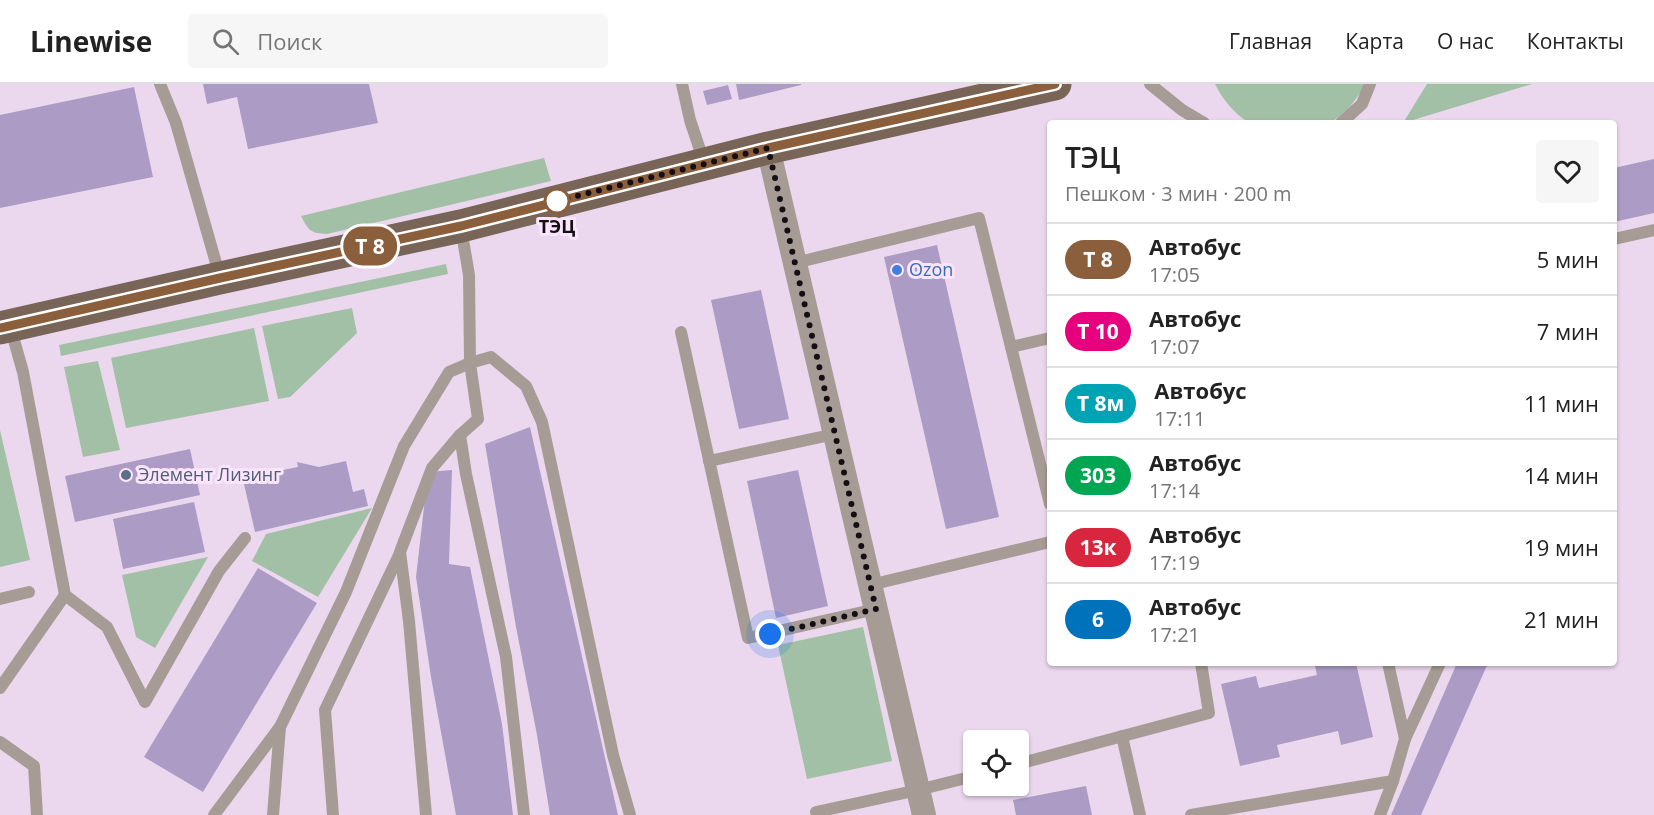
<!DOCTYPE html>
<html lang="ru">
<head>
<meta charset="utf-8">
<style>
  :root { --surface:#fff; --page:#f6f6f6; --text:#222; --muted:#767676; --line:#e0e0e0 }
  body { margin:0; font-family:"Open Sans",sans-serif; background:var(--page); color:var(--text); height:100vh; display:flex; flex-direction:column; font-size:22px; white-space:nowrap }
  * { box-sizing:border-box; margin:0 }
  p { font-size:20px; color:var(--muted) }
  .icon { flex:none; width:33px; height:33px; fill:none; stroke:currentColor; stroke-width:2; stroke-linecap:round; stroke-linejoin:round }
  .map { position:relative; flex:1; overflow:hidden }
  .panel { position:absolute; left:1047px; top:36px; width:570px; height:546px; display:flex; flex-direction:column; background:var(--surface); border-radius:6px; box-shadow:0 2px 4px #0004 }
  .panel>* { flex:none }
  .badge { padding:0 12px; border-radius:20px; font-size:21px; line-height:39px }
  .tools { position:absolute; left:963px; top:646px; display:grid; gap:12px }
  .tools a { display:grid; place-items:center; width:66px; height:66px; border-radius:6px; background:var(--surface); box-shadow:0 2px 4px #0004; font-size:30px }
  .you { position:absolute; width:30px; height:30px; margin:-15px; border:4px solid #fff; border-radius:50%; background:#1a73e8; box-shadow:0 0 0 9px #1a73e833 }
  .map>.badge { position:absolute; translate:-50% -50%; box-shadow:0 0 0 3px #fff }
  .round { display:grid; place-items:center; flex:none; width:63px; height:63px; border-radius:6px; background:var(--page) }
  .headline { display:flex; align-items:center; justify-content:space-between; height:102px; padding:0 18px }
  h1 { font-size:28px; font-weight:600; line-height:45px }
  ul { padding:0; list-style:none }
  li { display:flex; align-items:center; gap:18px; height:72px; padding:0 18px; border-top:2px solid var(--line) }
  li div { flex:1 }
  li b { display:block; font-size:22px }
  li em { font-style:normal }
  li .badge { min-width:66px; font-weight:700; text-align:center }
  header { display:flex; align-items:center; gap:36px; box-sizing:border-box; height:84px; padding:0 30px; background:var(--surface); border-bottom:2px solid var(--line) }
  header strong { font-size:28px }
  nav { display:flex; gap:33px; margin-inline-start:auto; font-size:21px }
  .search { width:420px; height:54px; background:var(--page); display:flex; align-items:center; gap:15px; box-sizing:border-box; padding:0 21px; border-radius:6px; color:var(--muted); font-size:22px }
  .map>svg:first-child { display:block }
  .green { fill:#a2c0a5 }
  .building { fill:#ac9cc5 }
  .lines { fill:none; stroke-linecap:round; stroke-linejoin:round }
  .service { stroke:#a79c95; stroke-width:12 }
  .minor { stroke:#a79c95; stroke-width:24 }
  .primary { stroke:#786557; stroke-width:33 }
  .line-casing { stroke:#fff; stroke-width:14 }
  .line { stroke:#8b5e3c; stroke-width:9 }
  .walk { stroke:#150e15; stroke-width:6; stroke-dasharray:0 10.8 }
  .stop-dot { fill:#fff; stroke:#8b5e3c; stroke-width:3 }
  .shop-dot { fill:#3f7fe0; stroke:#fae5fc; stroke-width:2 }
  .service-dot { fill:#5c6f8a; stroke:#fae5fc; stroke-width:2 }
  .labels { text-anchor:middle; stroke-width:6; stroke-linejoin:round; paint-order:stroke }
  .stop-label { font-size:18px; font-weight:bold; fill:#150e15; stroke:#fae5fc }
  .shop-label { font-size:18px; fill:#366cbe; stroke:#fae5fc; text-anchor:start }
  .service-label { font-size:18px; fill:#4e5e75; stroke:#fae5fc; text-anchor:start }
</style>
</head>
<body>
<header>
<strong>Linewise</strong>
<div class="search"><svg class="icon" aria-label="search" viewBox="0 0 24 24"><circle cx="10" cy="10" r="6"/><path d="M15 15l6 6"/></svg>Поиск</div>
<nav><a>Главная</a><a>Карта</a><a>О нас</a><a>Контакты</a></nav>
</header>
<div class="map">
<svg width="1654" height="731" viewBox="0 0 1654 731">
  <rect width="100%" height="100%" fill="#ecd8ee"/>
  <g class="green">
    <path d="M 1215,0 L 1366,0 C 1358,13 1343,35 1327,39 C 1318,41 1305,39 1295,39 C 1284,39 1263,41 1253,39 C 1238,36 1221,13 1215,0 Z"/>
    <polygon points="1427,0 1532,0 1403,39"/>
    <path d="M 544,74 L 551,97 L 327,150 C 310,149 309,147 301,132 Z"/>
    <polygon points="446,180 448,190 61,272 59,261"/>
    <polygon points="352,224 357,249 290,313 278,315 262,242"/>
    <polygon points="254,244 269,317 126,344 111,274"/>
    <polygon points="98,277 120,366 83,373 64,283"/>
    <polygon points="0,346 30,476 0,483"/>
    <polygon points="372,424 318,513 252,477 266,450"/>
    <polygon points="208,473 155,564 136,553 122,491"/>
    <polygon points="863,543 892,677 807,695 778,561"/>
  </g>
  <g class="building">
    <polygon points="203,0 369,0 378,39 248,65 237,13 207,20"/>
    <polygon points="736,0 801,0 801,1 739,16"/>
    <polygon points="728,1 732,15 707,21 703,7"/>
    <polygon points="134,3 153,93 0,124 0,31"/>
    <polygon points="1654,75 1654,129 1614,138 1614,84"/>
    <polygon points="937,161 999,433 946,445 884,173"/>
    <polygon points="761,206 789,335 739,345 711,216"/>
    <polygon points="530,343 618,731 550,731 537,651 516,543 485,360"/>
    <polygon points="190,365 200,411 75,438 65,392"/>
    <polygon points="346,377 353,408 364,405 368,422 255,448 244,400 273,393 272,388 298,383 297,378 319,383"/>
    <polygon points="452,386 449,480 470,483 502,640 513,731 456,731 431,593 416,493 428,388"/>
    <polygon points="798,386 828,522 776,534 747,397"/>
    <polygon points="194,418 205,468 123,485 113,435"/>
    <polygon points="258,484 317,519 203,708 144,673"/>
    <polygon points="1322,579 1356,579 1373,653 1341,661 1338,647 1277,661 1280,673 1240,682 1221,600 1256,592 1259,604 1317,591 1315,581"/>
    <polygon points="1457,579 1488,579 1421,731 1391,731"/>
    <polygon points="1086,702 1092,731 1016,731 1013,716"/>
  </g>
  <g class="lines">
    <g class="service">
      <polyline points="160,0 176,39 220,193"/>
      <polyline points="682,0 690,36 704,78"/>
      <polyline points="1150,0 1182,26 1204,39"/>
      <polyline points="1341,39 1362,20 1370,0"/>
      <polyline points="1614,155 1654,146"/>
      <polyline points="795,179 979,134 1050,420"/>
      <polyline points="10,242 23,288 65,511 107,543 145,618 219,487 245,454"/>
      <polyline points="681,248 748,554 876,525"/>
      <polyline points="1011,263 1050,254"/>
      <polyline points="460,351 466,390 506,573 524,731"/>
      <polyline points="709,377 835,350"/>
      <polyline points="870,501 1050,458"/>
      <polyline points="0,515 29,508"/>
      <polyline points="0,604 65,511"/>
      <polyline points="1122,652 1140,731"/>
      <polyline points="1405,655 1440,579"/>
      <polyline points="0,658 34,682 37,731"/>
      <polyline points="1018,680 1209,629 1201,579"/>
      <polyline points="816,728 918,706 974,692"/>
      <polyline points="214,731 279,644"/>
      <polyline points="273,731 280,643 346,508 404,362 449,288 470,279 469,191 461,144"/>
      <polyline points="333,731 325,626 400,469"/>
      <polyline points="426,731 409,537 400,468 432,384 460,351 478,335 470,279 491,273 526,302 542,338 613,671 630,731"/>
      <polyline points="1191,731 1393,697 1405,655 1388,579"/>
      <polyline points="1380,731 1393,697"/>
    </g>
    <polyline class="minor" points="768,64 924,731"/>
    <polyline class="primary" points="0,244 220,194 461,142 768,64 1055,0"/>
  </g>
  <g class="lines">
    <defs>
      <polyline id="line" points="0,244 220,194 461,142 768,64 1055,0"/>
    </defs>
    <use href="#line" class="line-casing"/>
    <use href="#line" class="line"/>
    <polyline class="walk" points="557,117 768,64 876,525 770,550"/>
  </g>
  <circle class="stop-dot" cx="557" cy="117" r="12"/>
  <circle class="shop-dot" cx="897" cy="186" r="6"/>
  <circle class="service-dot" cx="126" cy="391" r="6"/>
  <g class="labels">
    <g class="stop-label">
      <text x="557" y="149">ТЭЦ</text>
    </g>
    <g class="shop-label">
      <text x="909" y="192">Ozon</text>
    </g>
    <g class="service-label">
      <text x="138" y="397">Элемент Лизинг</text>
    </g>
  </g>
</svg>
<div class="tools">
<a><svg class="icon" aria-label="locate" viewBox="0 0 24 24"><circle cx="12" cy="12" r="6"/><path d="M12 2v4M12 18v4M2 12h4M18 12h4"/></svg></a>
</div>
<div class="you" style="left:770px;top:550px"></div>
<b class="badge" style="left:370px;top:162px;background:#8b5e3c;color:#fff">Т 8</b>
<section class="panel">
<div class="headline"><div><h1>ТЭЦ</h1><p>Пешком · 3 мин · 200 m</p></div><a class="round"><svg class="icon" aria-label="heart" viewBox="0 0 24 24"><path d="M12 20l-8-8c-3-5 5-10 8-4 3-6 11-1 8 4z"/></svg></a></div>
<ul>
<li><span class="badge" style="background:#8b5e3c;color:#fff">Т 8</span><div><b>Автобус</b><p>17:05</p></div><em>5 мин</em></li>
<li><span class="badge" style="background:#e6007e;color:#fff">Т 10</span><div><b>Автобус</b><p>17:07</p></div><em>7 мин</em></li>
<li><span class="badge" style="background:#00a3b4;color:#fff">Т 8м</span><div><b>Автобус</b><p>17:11</p></div><em>11 мин</em></li>
<li><span class="badge" style="background:#00a651;color:#fff">303</span><div><b>Автобус</b><p>17:14</p></div><em>14 мин</em></li>
<li><span class="badge" style="background:#d7263d;color:#fff">13к</span><div><b>Автобус</b><p>17:19</p></div><em>19 мин</em></li>
<li><span class="badge" style="background:#0072bc;color:#fff">6</span><div><b>Автобус</b><p>17:21</p></div><em>21 мин</em></li>
</ul>
</section>
</div>
</body>
</html>
